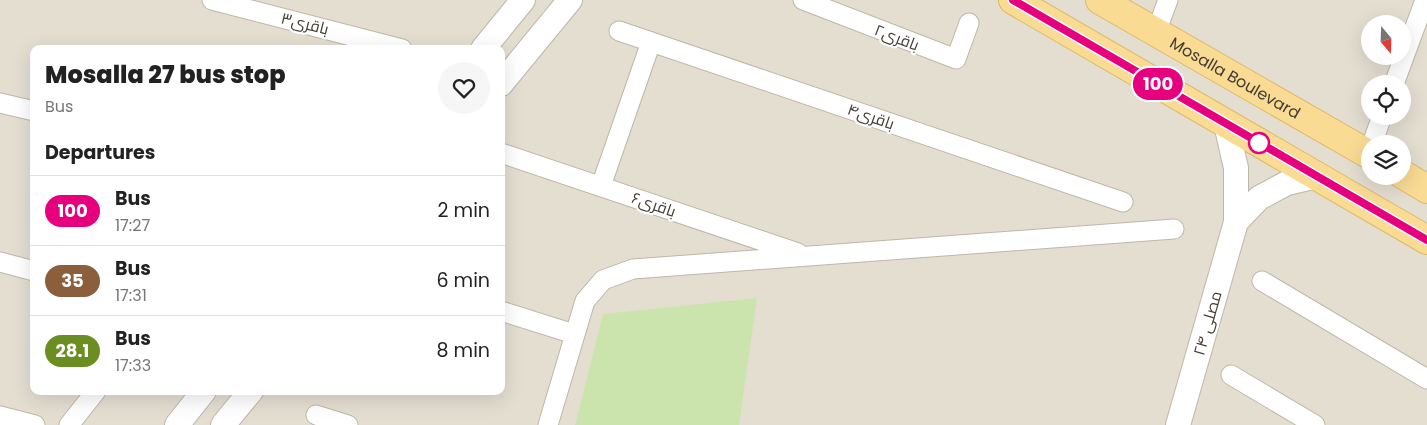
<!DOCTYPE html>
<html lang="en">
<head>
<meta charset="utf-8">
<style>
  :root { --surface:#fff; --page:#f6f6f6; --text:#222; --muted:#767676; --line:#e0e0e0 }
  body { margin:0; font-family:Poppins,Cairo,sans-serif; background:var(--page); color:var(--text); height:100vh; display:flex; flex-direction:column; font-size:19px; white-space:nowrap }
  * { box-sizing:border-box; margin:0 }
  p { font-size:16px; color:var(--muted) }
  .icon { flex:none; width:28px; height:28px; fill:none; stroke:currentColor; stroke-width:2; stroke-linecap:round; stroke-linejoin:round }
  .map { position:relative; flex:1; overflow:hidden }
  .drawer { position:absolute; left:30px; top:45px; width:475px; height:350px; display:flex; flex-direction:column; background:var(--surface); border-radius:10px; box-shadow:0 5px 20px #0002 }
  .drawer>* { flex:none }
  .badge { padding:0 10px; border-radius:16px; font-size:18px; line-height:32px }
  .needle { width:32px; rotate:161deg }
  .fabs { position:absolute; left:1361px; top:15px; display:grid; gap:10px }
  .fabs a { display:grid; place-items:center; width:50px; height:50px; border-radius:50%; background:var(--surface); box-shadow:0 5px 20px #0002; font-size:25px }
  .map>.badge { position:absolute; translate:-50% -50%; box-shadow:0 0 0 2px #fff }
  h2 { padding:0 15px; font-size:19px; line-height:45px }
  .round { display:grid; place-items:center; flex:none; width:52px; height:52px; border-radius:26px; background:var(--page) }
  .overview { display:flex; align-items:center; justify-content:space-between; height:85px; padding:0 15px }
  h1 { font-size:24px; font-weight:800; line-height:38px }
  ul { padding:0; list-style:none }
  li { display:flex; align-items:center; gap:15px; height:70px; padding:0 15px; border-top:1px solid var(--line) }
  li div { flex:1 }
  li b { display:block; font-size:19px }
  li em { font-style:normal }
  li .badge { min-width:55px; font-weight:700; text-align:center }
  .map>svg:first-child { display:block }
  .residential { fill:#e4ded1; fill-rule:evenodd }
  .green { fill:#cbe4ad }
  .lines { fill:none; stroke-linecap:round; stroke-linejoin:round }
  .minor-casing { stroke:#beb7a9; stroke-width:21 }
  .tertiary-casing { stroke:#beb7a9; stroke-width:26 }
  .primary-casing { stroke:#ddb865; stroke-width:30 }
  .minor { stroke:#fff; stroke-width:19 }
  .tertiary { stroke:#fff; stroke-width:24 }
  .primary { stroke:#f9db94; stroke-width:28 }
  .line-casing { stroke:#fff; stroke-width:11 }
  .line { stroke:#e6007e; stroke-width:8 }
  .stop-dot { fill:#fff; stroke:#e6007e; stroke-width:2.5 }
  .labels { text-anchor:middle; stroke-width:4.5; stroke-linejoin:round; paint-order:stroke }
  .street-label { font-size:16px; fill:#423c34; stroke:#fff }
</style>
</head>
<body>
<div class="map">
<svg width="1427" height="425" viewBox="0 0 1427 425">
  <rect width="100%" height="100%" fill="#f1ece3"/>
  <path class="residential" d="M 0,0 L 1427,0 L 1427,425 L 0,425 ZM 1370,24 L 1402,24 L 1402,56 L 1370,56 ZM 34,49 L 501,49 L 501,391 L 34,391 ZM 1370,84 L 1402,84 L 1402,116 L 1370,116 ZM 1370,144 L 1402,144 L 1402,176 L 1370,176 Z"/>
  <polygon class="green" points="757,298 739,425 575,425 603,314"/>
  <g class="lines">
    <defs>
      <g id="minor">
        <polyline points="212,0 402,49"/>
        <polyline points="803,0 956,59 969,23"/>
        <polyline points="619,31 1123,202"/>
        <polyline points="1156,32 1168,0"/>
        <polyline points="1394,84 1425,0"/>
        <polyline points="0,103 34,111"/>
        <polyline points="1372,144 1382,116"/>
        <polyline points="501,153 798,253"/>
        <polyline points="601,186 651,42"/>
        <polyline points="0,262 34,271"/>
        <polyline points="1262,281 1427,379"/>
        <polyline points="501,311 574,334"/>
        <polyline points="1231,375 1315,425"/>
        <polyline points="316,415 348,425"/>
        <polyline points="0,416 35,425"/>
        <polyline points="69,425 96,391"/>
        <polyline points="548,425 585,301 603,280 633,269 1174,229"/>
      </g>
      <g id="tertiary">
        <polyline points="483,49 523,0"/>
        <polyline points="501,84 570,0"/>
        <polyline points="1236,222 1259,198 1287,183 1317,176"/>
        <polyline points="177,425 204,391"/>
        <polyline points="223,425 251,391"/>
        <polyline points="1178,425 1236,222 1236,168 1226,124"/>
      </g>
      <g id="primary">
        <polyline points="1013,0 1427,240"/>
        <path id="s1" d="M 1100,0 L 1370,155"/>
        <polyline points="1402,174 1427,189"/>
      </g>
    </defs>
    <use href="#minor" class="minor-casing"/>
    <use href="#tertiary" class="tertiary-casing"/>
    <use href="#primary" class="primary-casing"/>
    <use href="#minor" class="minor"/>
    <use href="#tertiary" class="tertiary"/>
    <use href="#primary" class="primary"/>
  </g>
  <g class="lines">
    <defs>
      <polyline id="line" points="1013,0 1427,240"/>
    </defs>
    <use href="#line" class="line-casing"/>
    <use href="#line" class="line"/>
  </g>
  <circle class="stop-dot" cx="1259" cy="143" r="10"/>
  <g class="labels">
    <g class="street-label">
      <text transform="translate(305 23) rotate(14)" y="6">باقری۳</text>
      <text transform="translate(897 37) rotate(21)" y="6">باقری۲</text>
      <text dy="6" stroke="none"><textPath href="#s1" startOffset="156">Mosalla Boulevard</textPath></text>
      <text transform="translate(871 116) rotate(19)" y="6">باقری۴</text>
      <text transform="translate(654 204) rotate(19)" y="6">باقری۶</text>
      <text transform="translate(1207 323) rotate(-74)" y="6">مصلی ۲۴</text>
    </g>
  </g>
</svg>
<div class="fabs">
<a><svg class="needle" viewBox="-14 -14 28 28"><path d="M0-13l5 13h-10z" fill="#e53935"/><path d="M0 13l5-13h-10z" fill="#767676"/></svg></a>
<a><svg class="icon" aria-label="locate" viewBox="0 0 24 24"><circle cx="12" cy="12" r="6"/><path d="M12 2v4M12 18v4M2 12h4M18 12h4"/></svg></a>
<a><svg class="icon" aria-label="layers" viewBox="0 0 24 24"><path d="M12 4l9 5-9 5-9-5zM3 14l9 5 9-5"/></svg></a>
</div>
<b class="badge" style="left:1158px;top:84px;background:#e6007e;color:#fff">100</b>
<section class="drawer">
<div class="overview"><div><h1>Mosalla 27 bus stop</h1><p>Bus</p></div><a class="round"><svg class="icon" aria-label="heart" viewBox="0 0 24 24"><path d="M12 20l-8-8c-3-5 5-10 8-4 3-6 11-1 8 4z"/></svg></a></div>
<h2>Departures</h2>
<ul>
<li><span class="badge" style="background:#e6007e;color:#fff">100</span><div><b>Bus</b><p>17:27</p></div><em>2 min</em></li>
<li><span class="badge" style="background:#8b5e3c;color:#fff">35</span><div><b>Bus</b><p>17:31</p></div><em>6 min</em></li>
<li><span class="badge" style="background:#6b8e23;color:#fff">28.1</span><div><b>Bus</b><p>17:33</p></div><em>8 min</em></li>
</ul>
</section>
</div>
</body>
</html>
